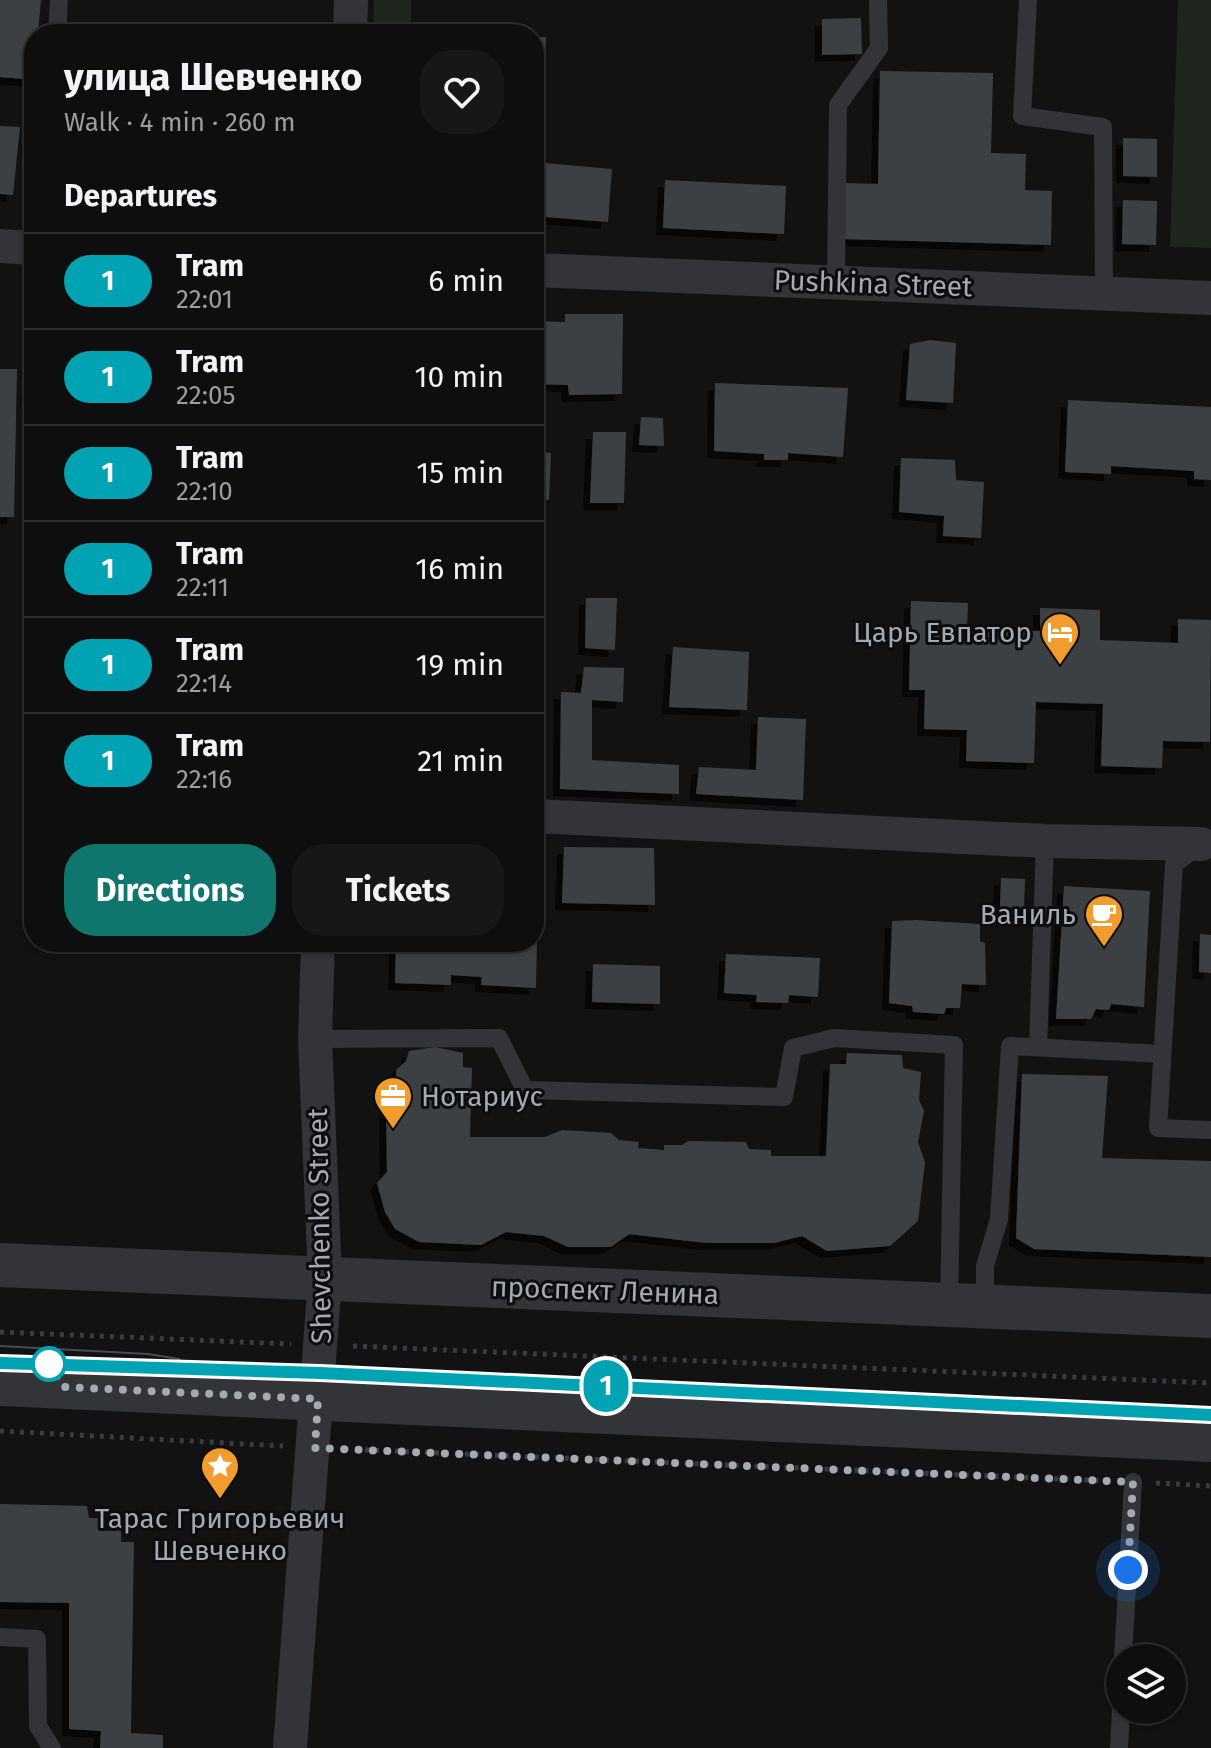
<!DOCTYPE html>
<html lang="en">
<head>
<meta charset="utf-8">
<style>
  :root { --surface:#0e0e0e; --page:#171717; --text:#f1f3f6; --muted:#9b9c9e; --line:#2e2e2e; --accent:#0f766e }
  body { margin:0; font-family:"Fira Sans",sans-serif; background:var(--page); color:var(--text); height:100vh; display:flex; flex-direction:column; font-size:30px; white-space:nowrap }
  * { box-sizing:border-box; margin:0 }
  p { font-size:26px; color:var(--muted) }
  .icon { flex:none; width:44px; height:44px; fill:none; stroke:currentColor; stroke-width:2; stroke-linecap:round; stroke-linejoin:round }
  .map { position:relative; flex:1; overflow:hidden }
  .panel { position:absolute; left:24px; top:24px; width:520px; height:928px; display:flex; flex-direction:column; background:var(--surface); border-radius:32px; box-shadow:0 2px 6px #0004,0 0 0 2px var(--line) }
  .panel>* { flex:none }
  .badge { padding:0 16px; border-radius:26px; font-size:28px; line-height:52px }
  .tools { position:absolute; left:1106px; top:1644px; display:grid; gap:16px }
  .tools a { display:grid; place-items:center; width:80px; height:80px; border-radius:50%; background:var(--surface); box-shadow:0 2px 6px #0004,0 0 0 2px var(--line); font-size:40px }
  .you { position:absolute; width:40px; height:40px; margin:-20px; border:6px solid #fff; border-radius:50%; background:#1a73e8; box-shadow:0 0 0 12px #1a73e833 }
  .map>.badge { position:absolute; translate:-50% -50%; box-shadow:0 0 0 4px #fff }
  h2 { padding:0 40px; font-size:30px; line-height:72px }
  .round { display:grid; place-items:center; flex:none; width:84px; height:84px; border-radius:32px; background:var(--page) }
  .overview { display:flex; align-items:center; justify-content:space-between; height:136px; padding:0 40px }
  h1 { font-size:38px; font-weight:700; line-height:60px }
  .action { display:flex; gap:16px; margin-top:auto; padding:16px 40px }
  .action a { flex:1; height:92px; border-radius:32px; background:var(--accent); color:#fff; font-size:32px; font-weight:700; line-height:92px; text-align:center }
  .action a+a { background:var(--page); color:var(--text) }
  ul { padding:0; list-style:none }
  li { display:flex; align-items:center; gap:24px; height:96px; padding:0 40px; border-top:2px solid var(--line) }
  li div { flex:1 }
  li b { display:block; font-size:30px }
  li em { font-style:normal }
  li .badge { min-width:88px; font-weight:700; text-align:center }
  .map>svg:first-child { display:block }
  .green { fill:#1e261e }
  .building { fill:#3e4043; filter:url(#shadow) }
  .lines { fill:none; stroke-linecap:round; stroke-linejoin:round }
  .path { stroke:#393b3f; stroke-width:5; stroke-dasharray:4 6; stroke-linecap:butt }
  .service { stroke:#333438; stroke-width:18 }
  .minor { stroke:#333438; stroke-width:34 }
  .tertiary { stroke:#333438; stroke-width:44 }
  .tram { stroke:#4a4c51; stroke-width:2 }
  .line-casing { stroke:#fff; stroke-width:18 }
  .line { stroke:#00a3b4; stroke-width:12 }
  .walk { stroke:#a3aab4; stroke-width:8; stroke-dasharray:0 14.4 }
  .stop-dot { fill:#fff; stroke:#00a3b4; stroke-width:4 }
  .labels { text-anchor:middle; stroke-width:6; stroke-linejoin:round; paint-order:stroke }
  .street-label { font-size:28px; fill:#a3aab4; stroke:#0d0d0e }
  .poi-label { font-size:28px; fill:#a3aab4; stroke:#0d0d0e; text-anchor:end }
</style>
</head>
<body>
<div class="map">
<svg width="1211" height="1748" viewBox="0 0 1211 1748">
  <defs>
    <filter id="shadow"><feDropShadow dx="-7" dy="7" stdDeviation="0" flood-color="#0009"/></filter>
  </defs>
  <rect width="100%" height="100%" fill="#121213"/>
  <g class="green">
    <polygon points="374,0 411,0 411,34 373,34"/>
    <polygon points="1178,0 1211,0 1211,248 1170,247"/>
  </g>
  <g class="building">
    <polygon points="0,0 41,0 38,34 34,34 34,80 0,77"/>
    <polygon points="861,18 862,54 822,55 822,19"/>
    <polygon points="534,37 546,37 545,70 534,70"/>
    <polygon points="880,71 993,73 991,153 1026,154 1025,190 1052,191 1051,245 842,239 843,183 878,184"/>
    <polygon points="0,126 20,127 13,195 0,194"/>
    <polygon points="1123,138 1157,139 1157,177 1123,176"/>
    <polygon points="534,162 612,169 608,222 534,216"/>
    <polygon points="665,180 786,186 784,234 663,228"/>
    <polygon points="1123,200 1157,201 1156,245 1122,244"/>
    <polygon points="565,314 623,314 622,394 569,395 568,385 534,384 534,321 565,322"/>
    <polygon points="930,340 956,343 953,403 906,400 910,344"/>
    <polygon points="0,369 17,369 14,517 0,517"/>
    <polygon points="715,383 848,388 843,457 788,453 788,460 764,460 764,454 714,451"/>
    <polygon points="1068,400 1211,407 1211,480 1194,479 1194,471 1111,466 1111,474 1065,472"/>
    <polygon points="641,417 663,418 664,446 639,445"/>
    <polygon points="593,432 626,432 624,503 590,503"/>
    <polygon points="534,452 551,453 549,500 534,499"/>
    <polygon points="901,458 955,460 956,480 984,482 981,538 943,536 944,516 899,512"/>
    <polygon points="586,598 617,598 615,650 585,648"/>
    <polygon points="911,601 968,603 967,629 1040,631 1040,608 1100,610 1100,640 1178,643 1178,619 1211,620 1210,742 1163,741 1162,768 1101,766 1103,704 1036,702 1034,763 966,761 967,730 924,729 925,690 909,690"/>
    <polygon points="673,647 749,652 747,710 669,707"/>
    <polygon points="584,667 624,668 623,702 592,700 592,760 679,765 679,794 560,789 561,692 581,693"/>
    <polygon points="534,701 546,702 544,751 534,751"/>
    <polygon points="758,717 806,719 803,800 696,794 699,767 756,770"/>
    <polygon points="564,847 654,848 655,905 562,903"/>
    <polygon points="1001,878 1025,879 1024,908 1000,907"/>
    <polygon points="1064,886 1150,891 1144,1007 1111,1004 1109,1010 1096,1009 1091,1019 1056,1019"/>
    <polygon points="915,920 980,924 980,941 985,943 986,985 962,984 960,1008 946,1008 944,1014 913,1012 912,1006 889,1003 892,921"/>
    <polygon points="1200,934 1211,935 1211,973 1199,972"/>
    <polygon points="534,938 537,938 536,988 481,985 482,977 451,975 451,985 395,983 396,942 534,942"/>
    <polygon points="726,954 820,958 818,997 789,995 788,1003 756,1002 757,995 724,993"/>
    <polygon points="593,964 660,966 660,1004 592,1002"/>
    <polygon points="435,1047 463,1053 463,1067 472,1068 470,1137 545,1137 562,1130 611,1133 619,1140 639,1142 638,1148 664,1150 664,1145 682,1145 688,1141 746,1142 749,1149 771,1150 771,1156 826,1156 830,1064 846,1064 847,1053 902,1055 903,1068 921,1072 919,1100 924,1111 918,1142 925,1162 918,1221 890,1246 827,1251 802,1236 774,1243 706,1243 629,1234 611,1247 568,1247 544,1236 506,1232 481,1245 419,1242 395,1229 385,1212 377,1183 387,1172 386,1109 397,1097 396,1070 406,1061 409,1051"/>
    <polygon points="1022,1074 1108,1076 1102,1158 1211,1161 1211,1257 1034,1249 1016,1238"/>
    <polygon points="0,1504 87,1506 89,1518 104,1518 106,1531 121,1530 121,1542 134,1542 131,1733 163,1735 163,1748 100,1748 101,1731 69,1729 69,1603 0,1602"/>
  </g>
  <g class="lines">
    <g class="path">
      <polyline points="0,1332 291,1344"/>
      <polyline points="353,1346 1211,1383"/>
      <polyline points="0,1431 283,1446"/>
      <polyline points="345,1449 1110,1481"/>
      <polyline points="1156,1483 1211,1486"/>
    </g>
    <g class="service">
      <polyline points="1028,0 1022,116 1103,127 1104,293"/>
      <polyline points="57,34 59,0"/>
      <polyline points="836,282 838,105 879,48 878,0"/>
      <polyline points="1197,847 1174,864 1158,1128 1211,1130"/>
      <polyline points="315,1039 499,1038 525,1090 784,1097 793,1048 834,1038 954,1045 949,1304"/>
      <polyline points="1038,1047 1045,841"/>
      <polyline points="985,1306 985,1266 999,1219 1010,1046 1162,1054"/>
      <polyline points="0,1637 37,1639 38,1726 52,1748"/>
      <polyline points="1123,1658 1133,1482"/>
      <polyline points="1119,1748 1121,1710"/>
    </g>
    <g class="minor">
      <polyline points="350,34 351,0"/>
      <polyline points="0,246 34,248"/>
      <polyline points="534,270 1211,298"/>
      <polyline points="534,816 1045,841 1201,844"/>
      <polyline points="290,1748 325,1279 315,1039 318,942"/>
    </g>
    <g class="tertiary">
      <polyline points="0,1265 1211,1316"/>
      <polyline points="0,1384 1211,1440"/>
    </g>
    <g class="tram">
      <polyline points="0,1346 148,1354 179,1359"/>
      <polyline points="0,1363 320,1373 1211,1415"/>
    </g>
  </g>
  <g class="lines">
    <defs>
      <polyline id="line" points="0,1363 320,1373 1211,1415"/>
    </defs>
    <use href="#line" class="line-casing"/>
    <use href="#line" class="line"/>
    <polyline class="walk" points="49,1364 64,1387 318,1399 315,1448 1133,1482 1128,1570"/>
  </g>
  <defs>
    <symbol id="hotel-pin" viewBox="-11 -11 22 30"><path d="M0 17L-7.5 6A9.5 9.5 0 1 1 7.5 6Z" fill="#f19c2c" stroke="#0d0d0e"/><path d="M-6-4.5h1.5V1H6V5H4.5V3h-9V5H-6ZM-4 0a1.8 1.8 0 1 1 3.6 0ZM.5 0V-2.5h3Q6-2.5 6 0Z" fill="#fff"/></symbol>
    <symbol id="cafe-pin" viewBox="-11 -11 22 30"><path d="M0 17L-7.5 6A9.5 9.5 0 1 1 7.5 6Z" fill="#f19c2c" stroke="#0d0d0e"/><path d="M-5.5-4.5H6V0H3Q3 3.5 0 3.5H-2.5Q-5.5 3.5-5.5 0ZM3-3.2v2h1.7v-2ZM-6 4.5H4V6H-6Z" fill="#fff"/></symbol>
    <symbol id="office-pin" viewBox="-11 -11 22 30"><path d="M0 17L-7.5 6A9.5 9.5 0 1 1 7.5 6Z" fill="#f19c2c" stroke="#0d0d0e"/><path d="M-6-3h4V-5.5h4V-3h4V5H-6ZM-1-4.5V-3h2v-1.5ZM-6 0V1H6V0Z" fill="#fff"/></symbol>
    <symbol id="sight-pin" viewBox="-11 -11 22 30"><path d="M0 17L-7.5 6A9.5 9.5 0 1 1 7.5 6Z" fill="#f19c2c" stroke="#0d0d0e"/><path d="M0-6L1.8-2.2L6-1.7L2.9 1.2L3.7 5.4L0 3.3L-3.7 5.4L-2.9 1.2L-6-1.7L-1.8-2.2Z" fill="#fff"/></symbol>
  </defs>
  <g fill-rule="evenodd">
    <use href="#hotel-pin" x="1038" y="610" width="44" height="60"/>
    <use href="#cafe-pin" x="1082" y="892" width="44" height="60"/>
    <use href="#office-pin" x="371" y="1074" width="44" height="60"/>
    <use href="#sight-pin" x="198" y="1444" width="44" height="60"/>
  </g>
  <circle class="stop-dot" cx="49" cy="1364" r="16"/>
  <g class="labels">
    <g class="street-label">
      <text transform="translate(873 283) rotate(2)" y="10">Pushkina Street</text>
      <text transform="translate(319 1226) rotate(-91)" y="10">Shevchenko Street</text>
      <text transform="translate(605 1290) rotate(2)" y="10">проспект Ленина</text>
    </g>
    <g class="poi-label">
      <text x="1032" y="642">Царь Евпатор</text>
      <text x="1076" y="924">Ваниль</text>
      <text x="421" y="1106" text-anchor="start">Нотариус</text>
      <text x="220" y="1528" text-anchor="middle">Тарас Григорьевич<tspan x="220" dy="32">Шевченко</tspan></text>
    </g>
  </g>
</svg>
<div class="tools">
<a><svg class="icon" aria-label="layers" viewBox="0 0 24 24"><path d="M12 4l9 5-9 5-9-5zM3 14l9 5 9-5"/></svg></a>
</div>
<div class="you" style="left:1128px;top:1570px"></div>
<b class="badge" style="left:606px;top:1386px;background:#00a3b4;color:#fff">1</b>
<section class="panel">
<div class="overview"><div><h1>улица Шевченко</h1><p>Walk · 4 min · 260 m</p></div><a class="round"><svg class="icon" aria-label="heart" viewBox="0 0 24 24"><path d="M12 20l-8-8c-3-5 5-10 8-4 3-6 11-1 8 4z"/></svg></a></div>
<h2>Departures</h2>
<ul>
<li><span class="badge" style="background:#00a3b4;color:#fff">1</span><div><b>Tram</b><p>22:01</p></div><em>6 min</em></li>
<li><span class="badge" style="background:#00a3b4;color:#fff">1</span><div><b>Tram</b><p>22:05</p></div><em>10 min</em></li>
<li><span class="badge" style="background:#00a3b4;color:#fff">1</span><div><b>Tram</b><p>22:10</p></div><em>15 min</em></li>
<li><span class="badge" style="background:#00a3b4;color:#fff">1</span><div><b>Tram</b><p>22:11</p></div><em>16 min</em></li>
<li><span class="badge" style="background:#00a3b4;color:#fff">1</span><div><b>Tram</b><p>22:14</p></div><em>19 min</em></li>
<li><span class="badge" style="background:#00a3b4;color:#fff">1</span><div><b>Tram</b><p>22:16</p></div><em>21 min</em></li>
</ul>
<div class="action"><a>Directions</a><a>Tickets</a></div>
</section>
</div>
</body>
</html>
